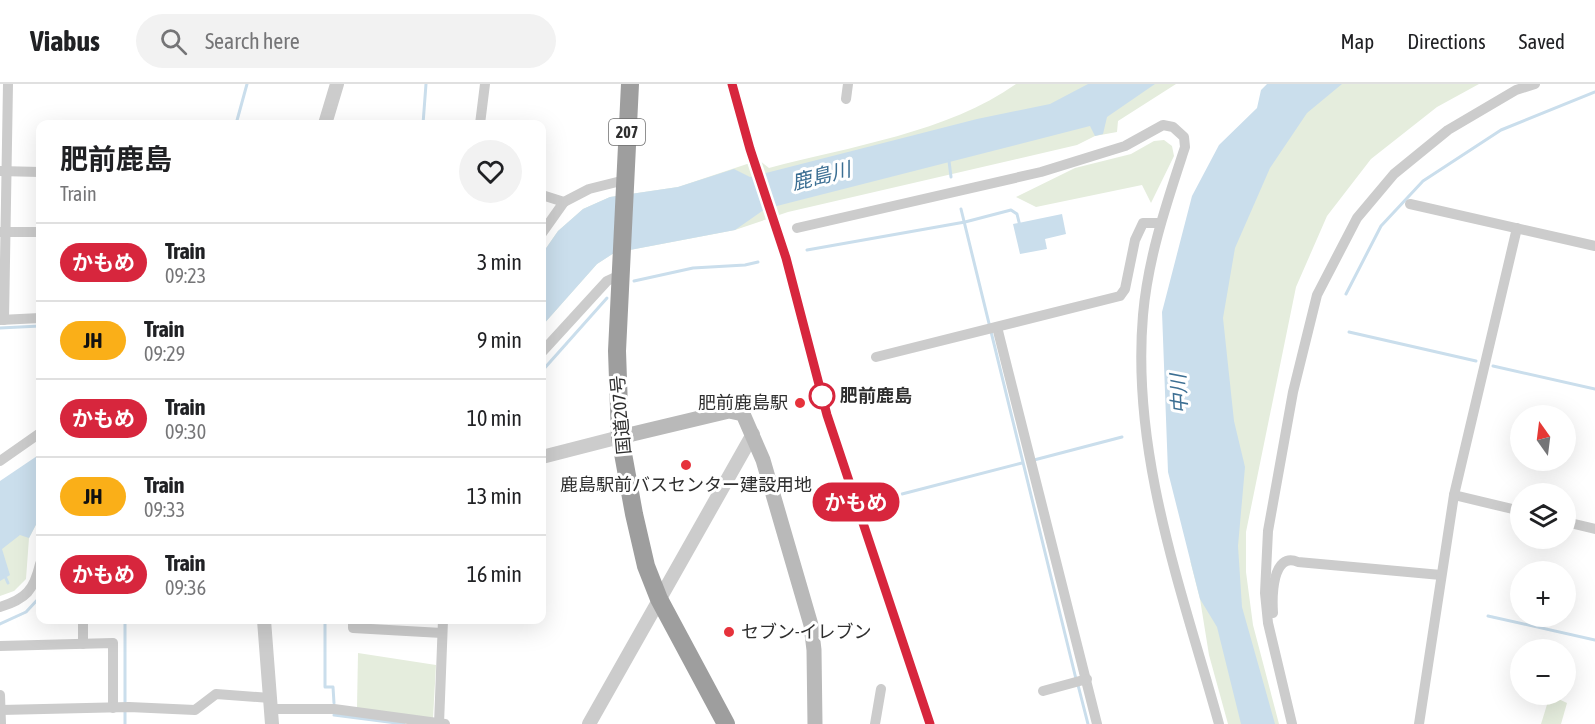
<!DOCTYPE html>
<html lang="en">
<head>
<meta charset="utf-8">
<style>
  :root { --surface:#fff; --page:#f2f2f2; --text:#202124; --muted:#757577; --line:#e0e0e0 }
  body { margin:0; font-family:"Asap Condensed","Noto Sans JP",sans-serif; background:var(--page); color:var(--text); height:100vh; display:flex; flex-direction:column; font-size:22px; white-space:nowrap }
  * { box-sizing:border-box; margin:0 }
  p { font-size:20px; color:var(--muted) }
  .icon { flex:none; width:33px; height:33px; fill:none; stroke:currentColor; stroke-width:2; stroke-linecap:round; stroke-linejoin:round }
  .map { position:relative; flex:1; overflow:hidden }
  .sheet { position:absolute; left:36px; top:36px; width:510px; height:504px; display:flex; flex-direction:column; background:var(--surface); border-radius:12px; box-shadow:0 6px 24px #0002 }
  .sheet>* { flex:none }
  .badge { padding:0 12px; border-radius:20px; font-size:21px; line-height:39px }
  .needle { width:39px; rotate:346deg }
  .controls { position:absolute; left:1510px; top:321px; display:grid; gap:12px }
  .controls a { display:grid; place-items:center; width:66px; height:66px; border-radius:50%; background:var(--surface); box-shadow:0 6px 24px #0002; font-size:30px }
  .map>.badge { position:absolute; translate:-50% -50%; box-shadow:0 0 0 3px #fff }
  .round { display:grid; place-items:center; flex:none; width:63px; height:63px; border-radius:32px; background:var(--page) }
  .head { display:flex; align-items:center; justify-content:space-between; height:102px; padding:0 24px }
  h1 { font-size:28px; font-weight:700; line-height:45px }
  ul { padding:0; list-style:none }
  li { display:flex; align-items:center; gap:18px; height:78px; padding:0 24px; border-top:2px solid var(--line) }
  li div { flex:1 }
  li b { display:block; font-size:22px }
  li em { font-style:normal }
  li .badge { min-width:66px; font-weight:700; text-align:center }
  header { display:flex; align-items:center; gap:36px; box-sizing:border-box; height:84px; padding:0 30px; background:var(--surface); border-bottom:2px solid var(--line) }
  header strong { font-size:28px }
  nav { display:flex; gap:33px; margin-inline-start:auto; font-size:21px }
  .search { width:420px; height:54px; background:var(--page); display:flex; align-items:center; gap:15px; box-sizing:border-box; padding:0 21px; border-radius:33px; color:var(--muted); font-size:22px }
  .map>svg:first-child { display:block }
  .green { fill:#e5eddd }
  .water { fill:#cadeec }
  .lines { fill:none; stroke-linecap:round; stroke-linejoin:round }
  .stream { stroke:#cadeec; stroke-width:3 }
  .minor { stroke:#ccc; stroke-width:10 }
  .tertiary { stroke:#ccc; stroke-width:14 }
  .secondary { stroke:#b9b9b9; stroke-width:15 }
  .trunk { stroke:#9e9e9e; stroke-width:18 }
  .rail { stroke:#848484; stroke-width:3; stroke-dasharray:6 4.5; stroke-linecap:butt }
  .line-casing { stroke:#fff; stroke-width:14 }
  .line { stroke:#d7263d; stroke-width:9 }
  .stop-dot { fill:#fff; stroke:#d7263d; stroke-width:3 }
  .poi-dot { fill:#e6323b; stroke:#fff; stroke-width:2 }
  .labels { text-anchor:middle; stroke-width:6; stroke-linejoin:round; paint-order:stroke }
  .shield { fill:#fff; stroke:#6d6d6d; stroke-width:1.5 }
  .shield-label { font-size:16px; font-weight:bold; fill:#2f2f2f }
  .stop-label { font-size:18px; font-weight:bold; fill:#2f2f2f; stroke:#fff; text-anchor:start }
  .poi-label { font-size:18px; fill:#2f2f2f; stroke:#fff; text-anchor:end }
  .street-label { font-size:18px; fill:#2f2f2f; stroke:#fff }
  .water-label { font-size:20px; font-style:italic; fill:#3c6f93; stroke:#fff }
</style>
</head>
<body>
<header>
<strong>Viabus</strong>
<div class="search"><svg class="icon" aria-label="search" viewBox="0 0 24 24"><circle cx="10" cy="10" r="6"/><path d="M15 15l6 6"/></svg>Search here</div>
<nav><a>Map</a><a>Directions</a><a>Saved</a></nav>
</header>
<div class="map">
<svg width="1595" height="640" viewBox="0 0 1595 640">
  <rect width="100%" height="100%" fill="#fff"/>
  <g class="green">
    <path d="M 1016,0 L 1111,0 L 1050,29 L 542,170 L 558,147 L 583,125 L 610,113 L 678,103 L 759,76 L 769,84 C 848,63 949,48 1016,0 Z"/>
    <polygon points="1141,0 1176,0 1118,37 1117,48 1095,52 1077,61 788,128 735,146 614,169 597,180 542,242 570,177"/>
    <polygon points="1304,0 1479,0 1437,23 1371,75 1327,132 1296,203 1246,448 1246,488 1253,541 1279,640 1268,640 1231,525 1199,200"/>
    <polygon points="1164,56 1172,62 1174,72 1151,119 1142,101 1036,123 1016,113 1075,84 1131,70 1154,57"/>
    <polygon points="0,433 40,433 29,454 26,495 14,507 0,512"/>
    <polygon points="1190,476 1221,537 1252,640 1228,640 1209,571 1200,515"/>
    <polygon points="358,569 436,581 433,634 357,624"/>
    <polygon points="1550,611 1567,619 1561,640 1541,640"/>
  </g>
  <g class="water">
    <polygon points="1088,0 1155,0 1107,33 1103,50 1095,52 1090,42 765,125 735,146 614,169 597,180 542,242 542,170 558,147 583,125 610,113 678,103 734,85 750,93 977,35 1050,20"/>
    <polygon points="1267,0 1342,0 1307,29 1270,84 1235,164 1223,234 1234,337 1245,383 1238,462 1242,523 1275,640 1241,640 1217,543 1200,515 1168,388 1162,228 1192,112 1219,61 1257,24 1261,6"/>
    <polygon points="1062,130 1066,150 1045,155 1047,165 1020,170 1013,140"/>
    <polygon points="40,370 40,433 29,454 20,451 2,465 10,491 0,497 0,397"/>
  </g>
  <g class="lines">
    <g class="stream">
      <polyline points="236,40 247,0"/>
      <polyline points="423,40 426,0"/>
      <polyline points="949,77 951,93"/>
      <polyline points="961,125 1076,595"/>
      <polyline points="807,166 965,138 1011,126 1017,130 1020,142"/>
      <polyline points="634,197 693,184 745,181 758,178"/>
      <polyline points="1346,210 1381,142 1423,97 1501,46 1595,8"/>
      <polyline points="0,244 40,242"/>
      <polyline points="1349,248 1476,277"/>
      <polyline points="1493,282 1595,305"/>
      <polyline points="542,287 607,214"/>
      <polyline points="38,366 40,369"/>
      <polyline points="1034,376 1122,353"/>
      <polyline points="902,410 1022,379"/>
      <polyline points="4,490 8,499"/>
      <polyline points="1488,532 1595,556"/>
      <polyline points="325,536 325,603 333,603 334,619"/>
      <polyline points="0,540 26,528 40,513"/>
      <polyline points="1078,601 1088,640"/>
      <polyline points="125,620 125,536"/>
      <polyline points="334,631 404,640"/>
      <polyline points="125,640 125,627"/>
    </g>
    <g class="minor">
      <polyline points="846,15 848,0"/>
      <polyline points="480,40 485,0"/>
      <polyline points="0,87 40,88"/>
      <polyline points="542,111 564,118 589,105 625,96"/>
      <polyline points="1410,120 1595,162"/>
      <path d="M 797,144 L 1041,88 L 1125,62 L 1163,41 L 1173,43 L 1184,53 L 1185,63 C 1167,118 1148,173 1143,231 C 1131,371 1182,507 1219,640"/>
      <polyline points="0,148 40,148"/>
      <polyline points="542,149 564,118"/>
      <polyline points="0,236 40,234"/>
      <polyline points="4,236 8,0"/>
      <polyline points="997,243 1097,640"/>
      <polyline points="542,268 607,197 620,191"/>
      <polyline points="876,273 1120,212 1125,205 1135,156 1143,139 1159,139"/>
      <polyline points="0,377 40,349"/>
      <polyline points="1454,411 1521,427"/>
      <polyline points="1566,438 1595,445"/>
      <path d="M 0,523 C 26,515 34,506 40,480"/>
      <path d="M 1273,529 C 1272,513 1272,467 1298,478 L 1441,491"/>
      <polyline points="83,536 83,560"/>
      <polyline points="353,536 353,544 442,549"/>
      <polyline points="0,562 113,559 113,624"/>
      <polyline points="1043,607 1087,595"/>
      <polyline points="0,611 1,640"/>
      <polyline points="271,625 334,625 445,640"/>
      <polyline points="1,626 129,623 195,626 216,610 270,614"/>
      <polyline points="439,640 443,536"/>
      <polyline points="875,640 881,605"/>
      <polyline points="1292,640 1268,539 1265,509 1268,447 1293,308 1317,211 1357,134 1394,90 1448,46 1516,6 1535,0"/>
      <polyline points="1419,640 1454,411 1517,144"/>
    </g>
    <g class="tertiary">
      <polyline points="325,40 337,0"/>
      <polyline points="542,373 620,353"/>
      <polyline points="264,536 272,640"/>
      <polyline points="589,640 753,350"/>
    </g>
    <polyline class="secondary" points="620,353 729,327 743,330 763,376 811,541 814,566 815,640"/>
    <polyline class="trunk" points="630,0 617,267 620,353 634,430 646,482 659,515 726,640"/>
    <polyline class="rail" points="732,0 750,65 786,174 827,331 930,640"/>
  </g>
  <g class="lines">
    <defs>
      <polyline id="line" points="732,0 750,65 786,174 827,331 930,640"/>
    </defs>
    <use href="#line" class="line-casing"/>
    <use href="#line" class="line"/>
  </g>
  <circle class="stop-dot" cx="822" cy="312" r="12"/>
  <g class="poi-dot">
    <circle cx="800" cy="319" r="6"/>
    <circle cx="686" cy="381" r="6"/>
    <circle cx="729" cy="548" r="6"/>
  </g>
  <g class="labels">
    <rect class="shield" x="609" y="35" width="36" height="26" rx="4.5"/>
    <g class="shield-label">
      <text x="627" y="54">207</text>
    </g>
    <g class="stop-label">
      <text x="840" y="318">肥前鹿島</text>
    </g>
    <g class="poi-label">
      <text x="788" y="325">肥前鹿島駅</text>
      <text x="686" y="407" text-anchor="middle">鹿島駅前バスセンター建設用地</text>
      <text x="741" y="554" text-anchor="start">セブン-イレブン</text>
    </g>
    <g class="street-label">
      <text transform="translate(621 331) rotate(-95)" y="6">国道207号</text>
    </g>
    <g class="water-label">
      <text transform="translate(821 92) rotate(-14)" y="7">鹿島川</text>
      <text transform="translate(1179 310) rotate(-93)" y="7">中川</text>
    </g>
  </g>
</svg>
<div class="controls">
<a><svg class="needle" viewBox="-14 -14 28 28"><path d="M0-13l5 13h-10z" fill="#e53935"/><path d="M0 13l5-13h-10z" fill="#757577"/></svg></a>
<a><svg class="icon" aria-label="layers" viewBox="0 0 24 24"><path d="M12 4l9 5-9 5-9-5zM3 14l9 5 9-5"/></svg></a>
<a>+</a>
<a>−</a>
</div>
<b class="badge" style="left:856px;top:418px;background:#d7263d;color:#fff">かもめ</b>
<section class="sheet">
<div class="head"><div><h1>肥前鹿島</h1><p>Train</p></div><a class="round"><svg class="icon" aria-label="heart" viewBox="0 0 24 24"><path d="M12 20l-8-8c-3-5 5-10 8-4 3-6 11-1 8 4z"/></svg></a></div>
<ul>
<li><span class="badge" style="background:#d7263d;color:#fff">かもめ</span><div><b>Train</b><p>09:23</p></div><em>3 min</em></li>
<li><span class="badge" style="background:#faaf18;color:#111">JH</span><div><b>Train</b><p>09:29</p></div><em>9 min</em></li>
<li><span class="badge" style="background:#d7263d;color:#fff">かもめ</span><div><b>Train</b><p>09:30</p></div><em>10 min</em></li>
<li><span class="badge" style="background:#faaf18;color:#111">JH</span><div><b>Train</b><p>09:33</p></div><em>13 min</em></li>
<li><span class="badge" style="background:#d7263d;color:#fff">かもめ</span><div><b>Train</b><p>09:36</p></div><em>16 min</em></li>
</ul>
</section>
</div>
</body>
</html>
